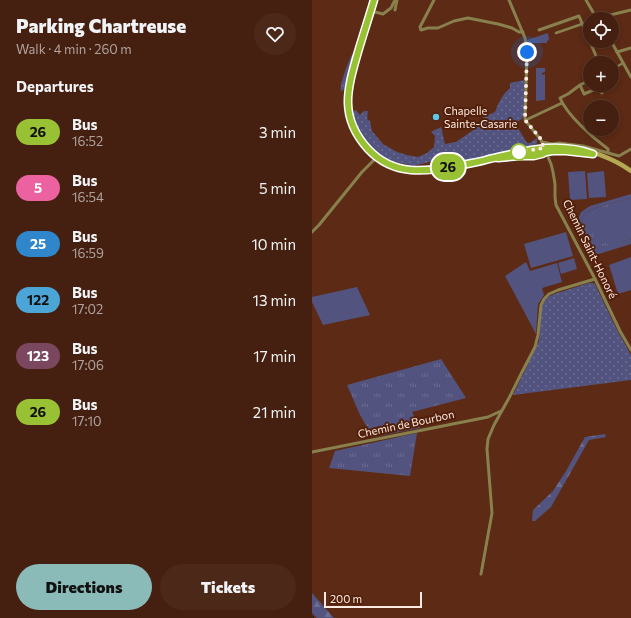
<!DOCTYPE html>
<html lang="en">
<head>
<meta charset="utf-8">
<style>
  :root { --surface:#452010; --page:#4c2819; --text:#f1f3f6; --muted:#b0a39f; --line:#5d3e30; --accent:#8bbbb9 }
  body { margin:0; font-family:Commissioner,sans-serif; background:var(--page); color:var(--text); height:100vh; display:flex; flex-direction:column; font-size:15px; white-space:nowrap }
  * { box-sizing:border-box; margin:0 }
  p { font-size:13px; color:var(--muted) }
  .icon { flex:none; width:22px; height:22px; fill:none; stroke:currentColor; stroke-width:2; stroke-linecap:round; stroke-linejoin:round }
  .map { position:relative; flex:1; overflow:hidden }
  .drawer { display:flex; flex-direction:column; background:var(--surface); width:312px }
  .drawer>* { flex:none }
  .badge { padding:0 8px; border-radius:13px; font-size:14px; line-height:26px }
  .fabs { position:absolute; left:271px; top:12px; display:grid; gap:8px }
  .fabs a { display:grid; place-items:center; width:36px; height:36px; border-radius:50%; background:var(--surface); box-shadow:0 2px 6px #0003,0 0 0 1px var(--line); font-size:20px }
  .scale { position:absolute; left:12px; bottom:10px; width:98px; box-sizing:border-box; padding-left:4px; border:2px solid #ffebe3; border-top:0; font-size:11px; line-height:14px; white-space:nowrap; color:#ffebe3; -webkit-text-stroke:3px #511f0a; paint-order:stroke }
  .you { position:absolute; width:20px; height:20px; margin:-10px; border:3px solid #fff; border-radius:50%; background:#1a73e8; box-shadow:0 0 0 6px #1a73e833 }
  .map>.badge { position:absolute; translate:-50% -50%; box-shadow:0 0 0 2px #fff }
  h2 { padding:0 16px; font-size:15px; line-height:36px }
  .round { display:grid; place-items:center; flex:none; width:42px; height:42px; border-radius:21px; background:var(--page) }
  .overview { display:flex; align-items:center; justify-content:space-between; height:68px; padding:0 16px }
  h1 { font-size:19px; font-weight:800; line-height:30px }
  .cta { display:flex; gap:8px; margin-top:auto; padding:8px 16px }
  .cta a { flex:1; height:46px; border-radius:24px; background:var(--accent); color:#111; font-size:16px; font-weight:800; line-height:46px; text-align:center }
  .cta a+a { background:var(--page); color:var(--text) }
  ul { padding:0; list-style:none }
  li { display:flex; align-items:center; gap:12px; height:56px; padding:0 16px }
  li div { flex:1 }
  li b { display:block; font-size:15px }
  li em { font-style:normal }
  li .badge { min-width:44px; font-weight:700; text-align:center }
  main { display:flex; flex:1; min-height:0 }
  .map>svg:first-child { display:block }
  .grass { fill:url(#grass-tufts) }
  .forest { fill:url(#forest-firs) }
  .park { fill:url(#park-dots) }
  .garden { fill:#52547f }
  .lines { fill:none; stroke-linecap:round; stroke-linejoin:round }
  .stream { stroke:#03222b; stroke-width:1 }
  .pedestrian { stroke:#88814e; stroke-width:2.5 }
  .minor { stroke:#88814e; stroke-width:3 }
  .secondary { stroke:#b4a853; stroke-width:4.5 }
  .line-casing { stroke:#fff; stroke-width:9 }
  .line { stroke:#98c134; stroke-width:6 }
  .walk { stroke:#ffebe3; stroke-width:4; stroke-dasharray:0 7.2 }
  .poi-dot { fill:#5dc7e8; stroke:#511f0a; stroke-width:1.5 }
  .stop-dot { fill:#fff; stroke:#98c134; stroke-width:2 }
  .labels { text-anchor:middle; stroke-width:4; stroke-linejoin:round; paint-order:stroke }
  .poi-label { font-size:11px; fill:#ffebe3; stroke:#511f0a; text-anchor:start }
  .street-label { font-size:11px; fill:#ffebe3; stroke:#511f0a }
</style>
</head>
<body>
<main>
<section class="drawer">
<div class="overview"><div><h1>Parking Chartreuse</h1><p>Walk · 4 min · 260 m</p></div><a class="round"><svg class="icon" aria-label="heart" viewBox="0 0 24 24"><path d="M12 20l-8-8c-3-5 5-10 8-4 3-6 11-1 8 4z"/></svg></a></div>
<h2>Departures</h2>
<ul>
<li><span class="badge" style="background:#98c134;color:#111">26</span><div><b>Bus</b><p>16:52</p></div><em>3 min</em></li>
<li><span class="badge" style="background:#ec619f;color:#fff">5</span><div><b>Bus</b><p>16:54</p></div><em>5 min</em></li>
<li><span class="badge" style="background:#2f86cb;color:#fff">25</span><div><b>Bus</b><p>16:59</p></div><em>10 min</em></li>
<li><span class="badge" style="background:#4ca5d7;color:#111">122</span><div><b>Bus</b><p>17:02</p></div><em>13 min</em></li>
<li><span class="badge" style="background:#7b475f;color:#fff">123</span><div><b>Bus</b><p>17:06</p></div><em>17 min</em></li>
<li><span class="badge" style="background:#98c134;color:#111">26</span><div><b>Bus</b><p>17:10</p></div><em>21 min</em></li>
</ul>
<div class="cta"><a>Directions</a><a>Tickets</a></div>
</section>
<div class="map">
<svg width="319" height="618" viewBox="0 0 319 618">
  <defs>
    <pattern id="grass-tufts" width="24" height="20" patternUnits="userSpaceOnUse"><rect width="24" height="20" fill="#52547f"/><path d="M3 7l-1-3M5 7V3M7 7l1-3M15 17l-1-3M17 17v-4M19 17l1-3" fill="none" stroke="#6c6d91"/></pattern>
    <pattern id="forest-firs" width="22" height="20" patternUnits="userSpaceOnUse"><rect width="22" height="20" fill="#52547f"/><path d="M5 1l3.5 6h-7zM16 11l3.5 6h-7z" fill="#6c6d91"/></pattern>
    <pattern id="park-dots" width="8" height="8" patternUnits="userSpaceOnUse"><rect width="8" height="8" fill="#52547f"/><path d="M2 2h.1M6 6h.1" fill="none" stroke="#6c6d91" stroke-width="1.8" stroke-linecap="round"/></pattern>
  </defs>
  <rect width="100%" height="100%" fill="#5c2a15"/>
  <g class="grass">
    <path d="M 41,54 L 42,57 L 34,87 L 30,91 L 29,91 C 27,84 36,64 39,56 Z"/>
    <path d="M 319,198 L 319,239 C 308,242 280,255 273,240 C 271,236 271,231 271,227 C 270,221 269,217 274,213 C 282,207 308,201 319,198 Z"/>
    <polygon points="129,359 154,398 100,412 108,428 61,437 48,415 35,385"/>
    <polygon points="105,433 98,476 17,468 23,451"/>
  </g>
  <g class="forest">
    <polygon points="293,434 294,437 277,440 239,507 223,521 220,521 221,510 241,491 254,471 273,437"/>
    <polygon points="0,593 22,618 5,618 0,613"/>
  </g>
  <g class="park">
    <path d="M 213,80 L 213,115 L 210,119 L 203,123 L 215,143 L 218,143 L 225,138 L 225,143 L 223,145 L 157,160 L 132,164 L 121,161 L 102,166 L 77,161 L 62,152 L 48,133 L 42,117 L 41,112 L 44,110 L 48,115 L 52,111 L 56,111 L 55,119 L 58,121 L 60,131 L 71,144 L 85,152 L 95,155 L 106,157 L 115,153 L 122,147 L 123,136 L 119,132 L 129,127 L 133,144 L 144,142 L 163,129 L 172,117 L 183,112 C 187,102 190,95 198,88 L 198,83 Z"/>
    <polygon points="277,283 281,283 283,284 303,326 319,355 319,380 201,395 227,341 229,310 230,305 233,300 236,297 242,294"/>
  </g>
  <g class="garden">
    <polygon points="236,33 237,40 235,41 235,43 220,43 219,46 221,47 224,47 224,49 223,51 223,54 219,54 218,57 216,57 215,40"/>
    <polygon points="224,68 233,68 233,72 230,73 230,75 233,74 233,100 224,101"/>
    <polygon points="273,171 275,199 258,200 256,172"/>
    <polygon points="292,171 294,197 277,198 275,173"/>
    <path d="M 319,194 L 319,198 C 309,201 281,207 274,213 C 269,217 270,222 271,228 C 273,241 275,248 290,247 L 319,239 L 319,244 L 277,257 L 275,248 L 268,239 L 266,235 L 265,222 L 269,212 L 278,206 Z"/>
    <polygon points="319,203 319,235 284,245 276,215"/>
    <polygon points="254,232 261,256 219,268 212,244"/>
    <polygon points="319,257 319,290 306,294 297,265"/>
    <polygon points="262,258 265,269 249,274 246,263"/>
    <polygon points="214,262 218,271 245,263 250,282 230,288 232,295 226,304 224,334 193,276"/>
    <polygon points="45,287 58,315 11,325 0,302 0,297"/>
  </g>
  <g class="lines">
    <polyline class="stream" points="0,616 2,618"/>
    <g class="pedestrian">
      <polyline points="244,33 270,24"/>
      <polyline points="300,68 301,69 311,63"/>
    </g>
    <g class="minor">
      <polyline points="122,0 108,27 109,30 116,28 126,28 142,21 156,18 186,24 200,28 207,32 211,32"/>
      <polyline points="197,0 213,38 215,52 213,120 229,140 239,164 241,172 243,184 243,197 244,205 283,279 308,331 319,350"/>
      <polyline points="274,0 285,19"/>
      <polyline points="83,10 85,0"/>
      <polyline points="59,11 71,14 79,8 83,0"/>
      <polyline points="290,17 319,10"/>
      <polyline points="270,24 278,22"/>
      <polyline points="227,30 267,16 287,63"/>
      <polyline points="299,41 319,77"/>
      <polyline points="305,52 319,48"/>
      <path d="M 278,80 L 268,85 L 256,94 L 248,98 C 255,115 281,138 296,149 L 296,152"/>
      <polyline points="268,85 272,94 286,88 290,93"/>
      <polyline points="216,119 250,103"/>
      <polyline points="230,142 240,144 247,143 271,146 307,156 319,149"/>
      <polyline points="0,232 7,225 50,172 65,157"/>
      <polyline points="0,452 176,417 189,411"/>
      <polyline points="169,574 180,513 175,449 176,439 182,425 197,398 210,372 223,347 226,335 229,305 232,299 237,294 246,290 283,279"/>
    </g>
    <g class="secondary">
      <path d="M 62,0 L 37,81 C 28,133 63,173 115,171 C 136,168 157,164 178,159 C 203,153 228,147 254,147 C 274,148 303,159 319,171"/>
      <polyline points="201,156 234,152 255,151 269,152"/>
    </g>
  </g>
  <g class="lines">
    <defs>
      <path id="line" d="M 62,0 C 57,17 51,35 46,52 C 35,90 27,117 56,149 C 83,178 116,171 150,165 C 159,163 168,162 177,159 C 196,155 214,150 234,148 C 251,147 265,148 281,154 L 254,151 L 241,151 L 234,152 L 230,154 L 222,156 L 208,156 L 186,158"/>
    </defs>
    <use href="#line" class="line-casing"/>
    <use href="#line" class="line"/>
    <polyline class="walk" points="207,152 232,148 228,138 213,120 215,52"/>
  </g>
  <circle class="poi-dot" cx="124" cy="117" r="4"/>
  <circle class="stop-dot" cx="207" cy="152" r="8"/>
  <g class="labels">
    <g class="poi-label">
      <text x="132" y="115">Chapelle<tspan x="132" dy="13">Sainte-Casarie</tspan></text>
    </g>
    <g class="street-label">
      <text transform="translate(278 249) rotate(64)" y="4">Chemin Saint-Honoré</text>
      <text transform="translate(94 424) rotate(-12)" y="4">Chemin de Bourbon</text>
    </g>
  </g>
</svg>
<div class="fabs">
<a><svg class="icon" aria-label="locate" viewBox="0 0 24 24"><circle cx="12" cy="12" r="6"/><path d="M12 2v4M12 18v4M2 12h4M18 12h4"/></svg></a>
<a>+</a>
<a>−</a>
</div>
<div class="scale">200 m</div>
<div class="you" style="left:215px;top:52px"></div>
<b class="badge" style="left:136px;top:167px;background:#98c134;color:#111">26</b>
</div>
</main>
</body>
</html>
